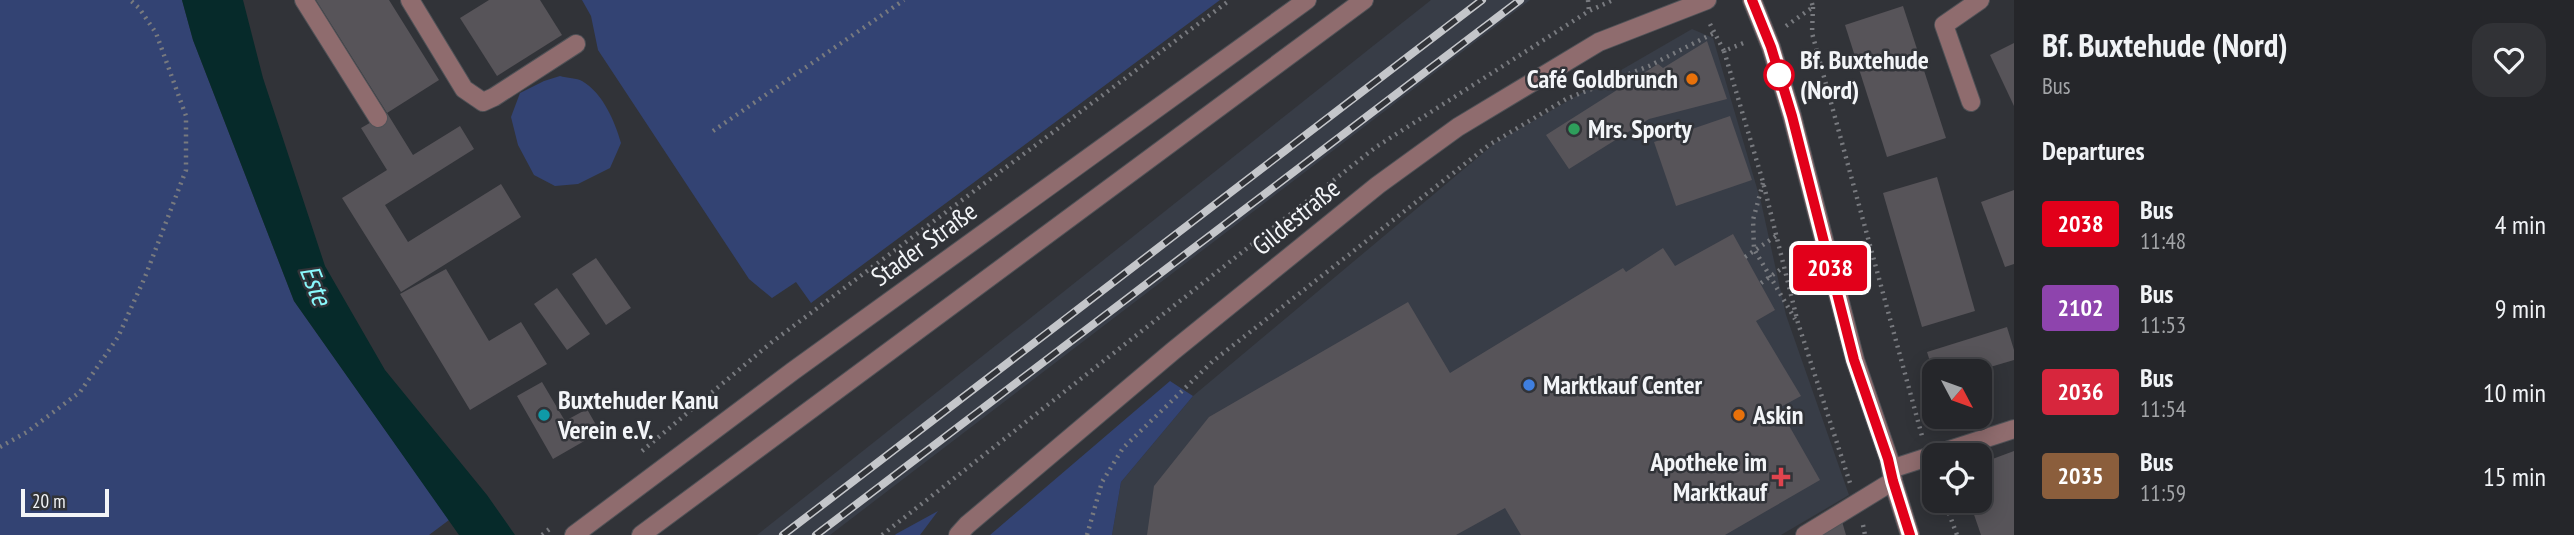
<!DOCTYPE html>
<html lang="en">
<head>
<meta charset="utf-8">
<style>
  :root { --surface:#25262a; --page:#313236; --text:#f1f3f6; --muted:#a3a5a8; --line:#424347 }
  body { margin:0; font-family:"PT Sans Narrow",sans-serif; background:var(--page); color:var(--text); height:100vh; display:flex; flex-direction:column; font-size:26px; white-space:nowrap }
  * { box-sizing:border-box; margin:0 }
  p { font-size:23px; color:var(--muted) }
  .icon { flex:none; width:38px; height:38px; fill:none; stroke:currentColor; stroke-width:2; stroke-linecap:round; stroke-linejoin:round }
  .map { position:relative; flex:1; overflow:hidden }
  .panel { display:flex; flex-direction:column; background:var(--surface); width:560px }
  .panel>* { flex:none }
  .badge { padding:0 14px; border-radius:5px; font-size:24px; line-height:46px }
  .needle { width:46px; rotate:131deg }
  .fabs { position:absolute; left:1922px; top:359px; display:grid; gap:14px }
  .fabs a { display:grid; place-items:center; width:70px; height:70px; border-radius:14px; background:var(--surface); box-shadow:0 4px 18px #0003,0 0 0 2px var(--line); font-size:35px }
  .scale { position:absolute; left:21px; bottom:18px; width:88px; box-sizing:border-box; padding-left:7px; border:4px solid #f3f5f8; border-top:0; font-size:19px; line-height:24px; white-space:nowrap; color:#f3f5f8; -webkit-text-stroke:5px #313338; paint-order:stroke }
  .map>.badge { position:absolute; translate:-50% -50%; box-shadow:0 0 0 4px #fff }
  h2 { padding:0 28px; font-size:26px; line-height:63px }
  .round { display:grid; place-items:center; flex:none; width:74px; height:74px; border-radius:21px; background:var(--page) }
  .headline { display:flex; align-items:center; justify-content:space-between; height:119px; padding:0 28px }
  h1 { font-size:33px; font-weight:700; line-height:52px }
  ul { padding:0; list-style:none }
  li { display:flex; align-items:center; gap:21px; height:84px; padding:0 28px }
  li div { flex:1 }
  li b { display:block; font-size:26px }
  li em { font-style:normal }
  li .badge { min-width:77px; font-weight:700; text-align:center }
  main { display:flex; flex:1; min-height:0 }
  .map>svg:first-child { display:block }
  .built { fill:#383d47 }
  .green { fill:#334373 }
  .water { fill:#062a2a }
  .building { fill:#575459 }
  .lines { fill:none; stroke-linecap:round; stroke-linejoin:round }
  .minor-casing { stroke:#505257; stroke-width:20 }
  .path { stroke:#787a7f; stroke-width:4.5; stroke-dasharray:2 5; stroke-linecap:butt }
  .minor { stroke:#8f6c6e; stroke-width:18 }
  .rail-casing { stroke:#c4c6ca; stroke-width:8 }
  .rail { stroke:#313338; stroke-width:5; stroke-dasharray:16; stroke-linecap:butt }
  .line-casing { stroke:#fff; stroke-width:16 }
  .line { stroke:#e2001a; stroke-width:10 }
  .stop-dot { fill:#fff; stroke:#e2001a; stroke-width:3.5 }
  .food-dot { fill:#e8710a; stroke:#313338; stroke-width:2.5 }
  .leisure-dot { fill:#2e9e5b; stroke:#313338; stroke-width:2.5 }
  .shop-dot { fill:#3f7fe0; stroke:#313338; stroke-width:2.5 }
  .culture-dot { fill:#0f9aa8; stroke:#313338; stroke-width:2.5 }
  .health-dot { fill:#e0444e; stroke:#313338; stroke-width:2.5 }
  .labels { text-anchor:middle; stroke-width:5; stroke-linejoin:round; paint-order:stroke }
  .stop-label { font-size:26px; font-weight:bold; fill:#f3f5f8; stroke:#313338; text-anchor:start }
  .poi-label { font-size:26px; font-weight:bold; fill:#f3f5f8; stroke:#313338; text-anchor:start }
  .street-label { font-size:26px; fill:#f3f5f8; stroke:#313338 }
  .water-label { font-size:28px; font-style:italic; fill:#89f8fb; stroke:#313338 }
</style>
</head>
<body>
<main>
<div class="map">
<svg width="2014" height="535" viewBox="0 0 2014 535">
  <rect width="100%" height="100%" fill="#313338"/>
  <g class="built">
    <polygon points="1431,0 1530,0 830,535 757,535"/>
    <polygon points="1692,29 1713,38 1761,202 1786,315 1849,495 1781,535 1112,535 1121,482 1193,396 1495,143"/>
  </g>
  <g class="green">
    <polygon points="0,0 182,0 193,40 294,301 449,520 429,535 0,535"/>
    <polygon points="582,0 1220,0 811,303 796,282 772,298 749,279 598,50 591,16"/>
    <path d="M 560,76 C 567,78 577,78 582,81 C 603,93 615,122 621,143 L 610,168 L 578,184 L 555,186 L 534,175 L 518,145 L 511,117 L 520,93 L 544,81 Z"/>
    <polygon points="1170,381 1193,396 1121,482 1112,535 990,535"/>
    <polygon points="938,511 920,535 895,535 896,534"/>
  </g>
  <polygon class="water" points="182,0 243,0 263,78 325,266 385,370 487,495 515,535 459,535 294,301 193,40"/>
  <g class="building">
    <polygon points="316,0 389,0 439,80 387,113"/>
    <polygon points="489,0 540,0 562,35 497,76 460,18"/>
    <polygon points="1903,6 1946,138 1887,157 1845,25"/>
    <polygon points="1707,41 1727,99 1649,119 1569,169 1546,135 1658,64 1663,68"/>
    <polygon points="2014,43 2014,106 1990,55"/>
    <polygon points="387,113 413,155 460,126 474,149 385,205 408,242 501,184 521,217 401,292 342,198 387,170 361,128"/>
    <polygon points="1730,116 1752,180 1676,206 1654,142"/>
    <polygon points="1937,177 1975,311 1922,327 1883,193"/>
    <polygon points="2014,190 2014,264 2005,267 1981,202"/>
    <polygon points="1733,234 1775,310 1756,321 1801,396 1779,408 1820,480 1725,535 1521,535 1505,508 1456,535 1147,535 1154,486 1209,417 1408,302 1450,373 1623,268 1626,272 1663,248 1675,266"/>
    <polygon points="596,258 631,308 606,325 572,274"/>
    <polygon points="446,269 489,341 521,322 547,364 470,410 400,294"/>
    <polygon points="557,288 590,334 567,350 534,304"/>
    <polygon points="2007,327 2014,350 2014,360 1980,370 1993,414 1950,427 1946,416 1979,416 1980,371 1933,371 1927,352"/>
    <polygon points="542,382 565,421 587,409 600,432 553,459 517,396"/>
    <polygon points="2014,451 2014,535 1981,535 1969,500 1979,500 1979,464"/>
    <polygon points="1841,518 1846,535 1813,535"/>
  </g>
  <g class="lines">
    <defs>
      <g id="minor">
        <polyline points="304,0 378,118"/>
        <polyline points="410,0 464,89 483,102 494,97 576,44"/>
        <polyline points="1752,0 1771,47 1792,116 1855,360 1889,459 1893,481 1910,535"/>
        <polyline points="1971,102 1944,25 1980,0"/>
        <polyline points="1934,455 2014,429"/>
        <polyline points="1891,469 1934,455"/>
        <polyline points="574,535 793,371 1307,0"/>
        <polyline points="641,535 1364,0"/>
        <polyline points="958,535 967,525 1173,351 1378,185 1458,127 1599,42 1707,0"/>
        <polyline points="1805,535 1893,481"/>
      </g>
    </defs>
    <use href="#minor" class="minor-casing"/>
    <g class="path">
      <polyline points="1588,0 1589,11"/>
      <polyline points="1813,7 1812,33 1922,436"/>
      <polyline points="1710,24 1724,51 1746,42"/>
      <polyline points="1786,26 1813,7 1811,0"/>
      <polyline points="1724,51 1763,182 1798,323 1850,483"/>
      <polyline points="1805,67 1819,58"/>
      <polyline points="713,131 904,0"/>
      <polyline points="1763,183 1753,220 1754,249 1795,319"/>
      <polyline points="1745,257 1776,236"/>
      <polyline points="1761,283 1784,267"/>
      <polyline points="0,447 27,432 80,392 118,337 145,277 186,170 186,116 156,33 139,8 130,0"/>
      <polyline points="642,451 772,342 1230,0"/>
      <polyline points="1944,500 1957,535"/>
      <polyline points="1863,525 1865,535"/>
      <polyline points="542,535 552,527"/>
      <polyline points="882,535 1376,147 1589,11 1613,0"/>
      <polyline points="1087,535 1102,482 1123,448 1213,361 1489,145 1566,99 1649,66 1714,33"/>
    </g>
    <use href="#minor" class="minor"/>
    <defs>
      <g id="rail">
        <polyline points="783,535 1482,0"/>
        <polyline points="816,535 1520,0"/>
      </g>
    </defs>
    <use href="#rail" class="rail-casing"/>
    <use href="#rail" class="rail"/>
  </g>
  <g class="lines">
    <defs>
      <polyline id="line" points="1752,0 1771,47 1792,116 1854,360 1888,459 1893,481 1910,535"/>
    </defs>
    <use href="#line" class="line-casing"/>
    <use href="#line" class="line"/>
  </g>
  <circle class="stop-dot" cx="1779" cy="75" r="14"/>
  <g class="food-dot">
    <circle cx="1692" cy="79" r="7"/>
    <circle cx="1739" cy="415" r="7"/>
  </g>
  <circle class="leisure-dot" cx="1574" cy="129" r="7"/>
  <circle class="shop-dot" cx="1529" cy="385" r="7"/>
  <circle class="culture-dot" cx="544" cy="415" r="7"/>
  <path class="health-dot" d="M1777.5 466.5h7v7h7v7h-7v7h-7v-7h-7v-7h7z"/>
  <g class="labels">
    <g class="stop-label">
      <text x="1800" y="69">Bf. Buxtehude<tspan x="1800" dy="30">(Nord)</tspan></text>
    </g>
    <g class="poi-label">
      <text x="1678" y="88" text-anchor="end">Café Goldbrunch</text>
      <text x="1588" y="138">Mrs. Sporty</text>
      <text x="1543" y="394">Marktkauf Center</text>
      <text x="558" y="409">Buxtehuder Kanu<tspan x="558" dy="30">Verein e.V.</tspan></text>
      <text x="1753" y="424">Askin</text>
      <text x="1767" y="471" text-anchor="end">Apotheke im<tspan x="1767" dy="30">Marktkauf</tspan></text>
    </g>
    <g class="street-label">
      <text transform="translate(1296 217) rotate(-39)" y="9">Gildestraße</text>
      <text transform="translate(924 244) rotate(-36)" y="9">Stader Straße</text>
    </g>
    <g class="water-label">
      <text transform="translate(316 285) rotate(68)" y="10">Este</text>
    </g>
  </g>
</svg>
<div class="fabs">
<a><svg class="needle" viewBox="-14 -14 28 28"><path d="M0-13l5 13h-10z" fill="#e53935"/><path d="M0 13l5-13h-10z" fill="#a3a5a8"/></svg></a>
<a><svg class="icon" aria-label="locate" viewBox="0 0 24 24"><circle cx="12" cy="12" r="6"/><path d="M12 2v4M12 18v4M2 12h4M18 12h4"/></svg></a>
</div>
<div class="scale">20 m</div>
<b class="badge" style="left:1830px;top:268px;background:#e2001a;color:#fff">2038</b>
</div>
<section class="panel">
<div class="headline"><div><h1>Bf. Buxtehude (Nord)</h1><p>Bus</p></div><a class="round"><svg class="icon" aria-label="heart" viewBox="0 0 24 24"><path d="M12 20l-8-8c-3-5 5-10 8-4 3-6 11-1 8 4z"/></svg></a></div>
<h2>Departures</h2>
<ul>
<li><span class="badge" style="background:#e2001a;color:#fff">2038</span><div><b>Bus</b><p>11:48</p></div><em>4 min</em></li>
<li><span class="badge" style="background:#8e44ad;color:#fff">2102</span><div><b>Bus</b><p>11:53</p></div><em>9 min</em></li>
<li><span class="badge" style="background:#d7263d;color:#fff">2036</span><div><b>Bus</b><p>11:54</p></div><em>10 min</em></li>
<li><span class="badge" style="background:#8b5e3c;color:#fff">2035</span><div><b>Bus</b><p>11:59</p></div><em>15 min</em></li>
</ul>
</section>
</main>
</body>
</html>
